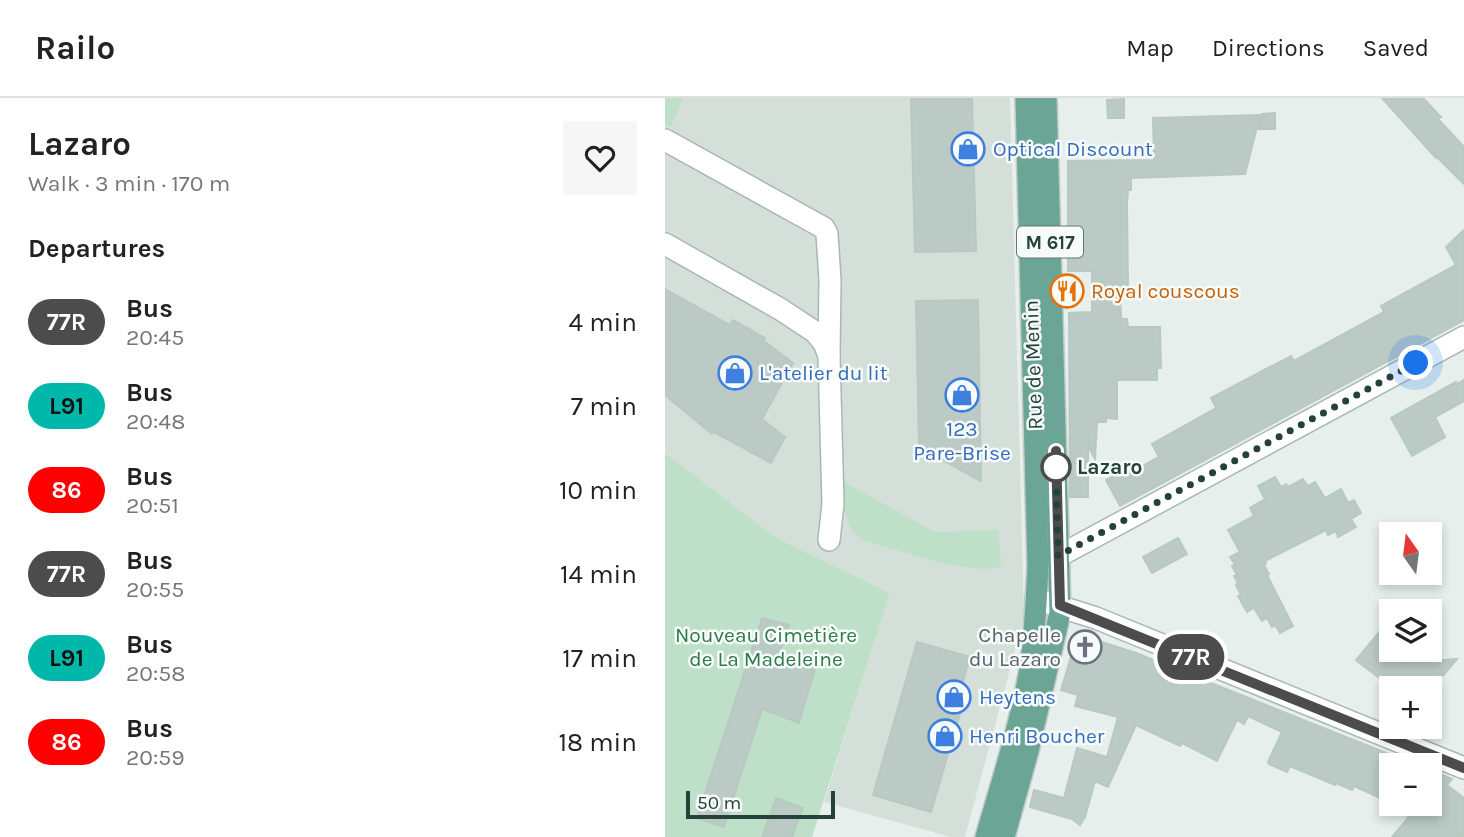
<!DOCTYPE html>
<html lang="en">
<head>
<meta charset="utf-8">
<style>
  :root { --surface:#fff; --page:#f6f6f6; --text:#222; --muted:#767676; --line:#e0e0e0 }
  body { margin:0; font-family:Karla,sans-serif; background:var(--page); color:var(--text); height:100vh; display:flex; flex-direction:column; font-size:26px; white-space:nowrap }
  * { box-sizing:border-box; margin:0 }
  p { font-size:23px; color:var(--muted) }
  .icon { flex:none; width:38px; height:38px; fill:none; stroke:currentColor; stroke-width:2; stroke-linecap:round; stroke-linejoin:round }
  .map { position:relative; flex:1; overflow:hidden }
  .sheet { display:flex; flex-direction:column; background:var(--surface); width:665px }
  .sheet>* { flex:none }
  .badge { padding:0 14px; border-radius:23px; font-size:24px; line-height:46px }
  .needle { width:46px; rotate:346deg }
  .fabs { position:absolute; left:714px; top:424px; display:grid; gap:14px }
  .fabs a { display:grid; place-items:center; width:63px; height:63px; border-radius:0px; background:var(--surface); box-shadow:0 4px 10px #0003; font-size:35px }
  .scale { position:absolute; left:21px; bottom:18px; width:149px; box-sizing:border-box; padding-left:7px; border:4px solid #24423a; border-top:0; font-size:19px; line-height:24px; white-space:nowrap; color:#24423a; -webkit-text-stroke:5px #f7fbf9; paint-order:stroke }
  .you { position:absolute; width:35px; height:35px; margin:-18px; border:5px solid #fff; border-radius:50%; background:#1a73e8; box-shadow:0 0 0 10px #1a73e833 }
  .map>.badge { position:absolute; translate:-50% -50%; box-shadow:0 0 0 4px #fff }
  h2 { padding:0 28px; font-size:26px; line-height:63px }
  .round { display:grid; place-items:center; flex:none; width:74px; height:74px; border-radius:0px; background:var(--page) }
  .head { display:flex; align-items:center; justify-content:space-between; height:119px; padding:0 28px }
  h1 { font-size:33px; font-weight:700; line-height:52px }
  ul { padding:0; list-style:none }
  li { display:flex; align-items:center; gap:21px; height:84px; padding:0 28px }
  li div { flex:1 }
  li b { display:block; font-size:26px }
  li em { font-style:normal }
  li .badge { min-width:77px; font-weight:700; text-align:center }
  header { display:flex; align-items:center; gap:42px; box-sizing:border-box; height:98px; padding:0 35px; background:var(--surface); border-bottom:2px solid var(--line) }
  header strong { font-size:33px }
  nav { display:flex; gap:38px; margin-inline-start:auto; font-size:24px }
  main { display:flex; flex:1; min-height:0 }
  .map>svg:first-child { display:block }
  .built { fill:#d4dfda }
  .green { fill:#bfe0c8 }
  .building { fill:#bbcac4; stroke:#b8c9c2; stroke-width:2 }
  .lines { fill:none; stroke-linecap:round; stroke-linejoin:round }
  .minor-casing { stroke:#a8b8b2; stroke-width:24 }
  .major-casing { stroke:#c2cac8; stroke-width:24 }
  .minor { stroke:#fff; stroke-width:21 }
  .major { stroke:#6aa596; stroke-width:21 }
  .line-casing { stroke:#fff; stroke-width:16 }
  .line { stroke:#4c4c4c; stroke-width:10 }
  .walk { stroke:#24423a; stroke-width:7; stroke-dasharray:0 12.6 }
  .stop-dot { fill:#fff; stroke:#4c4c4c; stroke-width:3.5 }
  .labels { text-anchor:middle; stroke-width:5; stroke-linejoin:round; paint-order:stroke }
  .shield { fill:#f7fbf9; stroke:#637a73; stroke-width:2 }
  .shield-label { font-size:19px; font-weight:bold; fill:#24423a }
  .shop-label { font-size:21px; fill:#366cbe; stroke:#f7fbf9; text-anchor:start }
  .food-label { font-size:21px; fill:#c56008; stroke:#f7fbf9; text-anchor:start }
  .street-label { font-size:21px; fill:#24423a; stroke:#f7fbf9 }
  .stop-label { font-size:21px; font-weight:bold; fill:#24423a; stroke:#f7fbf9; text-anchor:start }
  .park-label { font-size:21px; fill:#2d7a4b; stroke:#f7fbf9 }
  .worship-label { font-size:21px; fill:#5b616d; stroke:#f7fbf9; text-anchor:end }
</style>
</head>
<body>
<header>
<strong>Railo</strong>
<nav><a>Map</a><a>Directions</a><a>Saved</a></nav>
</header>
<main>
<section class="sheet">
<div class="head"><div><h1>Lazaro</h1><p>Walk · 3 min · 170 m</p></div><a class="round"><svg class="icon" aria-label="heart" viewBox="0 0 24 24"><path d="M12 20l-8-8c-3-5 5-10 8-4 3-6 11-1 8 4z"/></svg></a></div>
<h2>Departures</h2>
<ul>
<li><span class="badge" style="background:#4c4c4c;color:#fff">77R</span><div><b>Bus</b><p>20:45</p></div><em>4 min</em></li>
<li><span class="badge" style="background:#00b8aa;color:#111">L91</span><div><b>Bus</b><p>20:48</p></div><em>7 min</em></li>
<li><span class="badge" style="background:#fe0000;color:#fff">86</span><div><b>Bus</b><p>20:51</p></div><em>10 min</em></li>
<li><span class="badge" style="background:#4c4c4c;color:#fff">77R</span><div><b>Bus</b><p>20:55</p></div><em>14 min</em></li>
<li><span class="badge" style="background:#00b8aa;color:#111">L91</span><div><b>Bus</b><p>20:58</p></div><em>17 min</em></li>
<li><span class="badge" style="background:#fe0000;color:#fff">86</span><div><b>Bus</b><p>20:59</p></div><em>18 min</em></li>
</ul>
</section>
<div class="map">
<svg width="799" height="739" viewBox="0 0 799 739">
  <rect width="100%" height="100%" fill="#e6efeb"/>
  <polygon class="built" points="0,0 345,0 359,519 300,739 286,739 159,704 225,495 112,440 0,355"/>
  <g class="green">
    <polygon points="0,0 18,0 6,29 0,26"/>
    <polygon points="0,355 112,440 225,495 147,739 0,739"/>
    <path d="M 179,384 L 270,434 L 333,432 L 336,468 C 306,479 230,451 197,442 C 177,426 178,407 179,384 Z"/>
  </g>
  <g class="building">
    <polygon points="246,0 307,0 311,153 250,154"/>
    <polygon points="717,0 758,0 776,19 773,21 799,49 799,86 772,59 771,60"/>
    <polygon points="459,1 459,20 443,20 442,2"/>
    <polygon points="610,15 610,31 593,31 597,16"/>
    <polygon points="595,17 580,76 466,80 466,92 463,92 462,106 463,188 455,188 456,221 462,221 463,229 495,229 496,270 492,270 492,282 452,282 452,321 441,320 441,324 432,324 430,361 423,348 423,399 405,399 404,215 427,214 427,173 403,173 403,63 489,62 488,20"/>
    <polygon points="799,132 799,222 455,408 441,382 462,371 465,375 494,359 487,346 551,310 546,300 626,258 629,263 719,214 716,208 791,167 781,149"/>
    <polygon points="0,191 65,227 68,222 100,240 99,243 128,265 97,321 120,339 106,365 49,334 47,336 0,297"/>
    <polygon points="313,202 316,383 254,349 251,203"/>
    <polygon points="799,282 799,303 770,319 780,339 747,358 726,320 791,284 792,286"/>
    <polygon points="610,379 616,389 621,386 623,389 638,381 643,388 650,384 660,400 676,391 683,405 689,402 696,415 686,421 691,429 673,439 671,433 663,437 661,432 600,463 601,465 599,467 604,476 602,477 628,528 615,535 610,527 607,529 602,520 597,523 589,510 582,514 573,498 576,497 571,487 573,485 569,478 572,477 567,468 570,466 565,459 575,454 563,432 589,418 585,410 600,401 593,388"/>
    <polygon points="513,440 522,456 487,475 478,459"/>
    <polygon points="97,520 124,527 114,556 151,568 134,625 97,611 59,729 32,720"/>
    <polygon points="726,520 726,553 741,565 792,561 778,578 771,581 721,585 691,562"/>
    <polygon points="418,538 471,555 726,657 726,705 689,688 687,692 671,685 670,687 625,668 622,674 604,666 603,664 617,634 583,618 579,626 572,622 552,663 517,645 515,648 471,627 443,689 430,683 420,719 415,727 407,721 365,709 369,692 399,700 412,650 442,659 453,619 410,608 413,597 396,592 412,539"/>
    <polygon points="252,544 305,559 290,610 296,612 266,714 208,697"/>
    <polygon points="765,672 787,681 782,687 799,700 799,739 727,739 744,719 726,705 765,705"/>
    <polygon points="111,700 138,710 127,739 97,739"/>
  </g>
  <g class="lines">
    <defs>
      <g id="minor">
        <polyline points="0,42 159,130 162,136 165,182 164,258 168,406 164,442"/>
        <polyline points="0,146 115,211 150,234 159,245 164,258"/>
        <polyline points="381,465 799,239"/>
        <polyline points="371,501 431,520 799,670"/>
      </g>
      <g id="major">
        <path d="M 321,739 C 337,684 355,628 365,571 C 370,537 371,503 373,469 L 361,0"/>
        <polyline points="339,739 363,653 395,515 381,0"/>
      </g>
    </defs>
    <use href="#minor" class="minor-casing"/>
    <use href="#major" class="major-casing"/>
    <use href="#minor" class="minor"/>
    <use href="#major" class="major"/>
  </g>
  <g class="lines">
    <defs>
      <polyline id="line" points="391,353 395,507 799,670"/>
    </defs>
    <use href="#line" class="line-casing"/>
    <use href="#line" class="line"/>
    <polyline class="walk" points="391,369 393,458 751,265"/>
  </g>
  <defs>
    <symbol id="shop-ring" viewBox="-11 -11 22 22"><circle r="9.5" fill="#f7fbf9" stroke="#3f7fe0" stroke-width="1.5"/><path d="M-5-2.5h2.3a2.7 3.5 0 0 1 5.4 0H5L5.5 6h-11ZM-1.5-2.5h3a1.5 2.3 0 0 0-3 0Z" fill="#3f7fe0"/></symbol>
    <symbol id="restaurant-ring" viewBox="-11 -11 22 22"><circle r="9.5" fill="#f7fbf9" stroke="#e8710a" stroke-width="1.5"/><path d="M-5-6h1v4h1v-4h1v4h1v-4h1v5L-1.5 .5V6h-2V.5L-5-1ZM5-6V6H3V1.5H1.5Q1.5-4 5-6Z" fill="#e8710a"/></symbol>
    <symbol id="church-ring" viewBox="-11 -11 22 22"><circle r="9.5" fill="#f7fbf9" stroke="#6b7280" stroke-width="1.5"/><path d="M-1.2-6h2.4v3.5h3.3v2.4h-3.3V6h-2.4V-.1h-3.3v-2.4h3.3Z" fill="#6b7280"/></symbol>
  </defs>
  <g fill-rule="evenodd">
    <use href="#shop-ring" x="284" y="32" width="38" height="38"/>
    <use href="#restaurant-ring" x="383" y="174" width="38" height="38"/>
    <use href="#shop-ring" x="51" y="256" width="38" height="38"/>
    <use href="#shop-ring" x="278" y="278" width="38" height="38"/>
    <use href="#church-ring" x="401" y="530" width="38" height="38"/>
    <use href="#shop-ring" x="270" y="580" width="38" height="38"/>
    <use href="#shop-ring" x="261" y="619" width="38" height="38"/>
  </g>
  <circle class="stop-dot" cx="391" cy="369" r="14"/>
  <g class="labels">
    <rect class="shield" x="352" y="128.5" width="66" height="31" rx="5"/>
    <g class="shield-label">
      <text x="385" y="151">M 617</text>
    </g>
    <g class="shop-label">
      <text x="328" y="58">Optical Discount</text>
      <text x="94" y="282">L'atelier du lit</text>
      <text x="297" y="338" text-anchor="middle">123<tspan x="297" dy="24">Pare-Brise</tspan></text>
      <text x="314" y="606">Heytens</text>
      <text x="304" y="645">Henri Boucher</text>
    </g>
    <g class="food-label">
      <text x="426" y="200">Royal couscous</text>
    </g>
    <g class="street-label">
      <text transform="translate(368 267) rotate(-92)" y="7">Rue de Menin</text>
    </g>
    <g class="stop-label">
      <text x="412" y="376">Lazaro</text>
    </g>
    <g class="park-label">
      <text x="101" y="544">Nouveau Cimetière<tspan x="101" dy="24">de La Madeleine</tspan></text>
    </g>
    <g class="worship-label">
      <text x="396" y="544">Chapelle<tspan x="396" dy="24">du Lazaro</tspan></text>
    </g>
  </g>
</svg>
<div class="fabs">
<a><svg class="needle" viewBox="-14 -14 28 28"><path d="M0-13l5 13h-10z" fill="#e53935"/><path d="M0 13l5-13h-10z" fill="#767676"/></svg></a>
<a><svg class="icon" aria-label="layers" viewBox="0 0 24 24"><path d="M12 4l9 5-9 5-9-5zM3 14l9 5 9-5"/></svg></a>
<a>+</a>
<a>−</a>
</div>
<div class="scale">50 m</div>
<div class="you" style="left:751px;top:265px"></div>
<b class="badge" style="left:526px;top:559px;background:#4c4c4c;color:#fff">77R</b>
</div>
</main>
</body>
</html>
